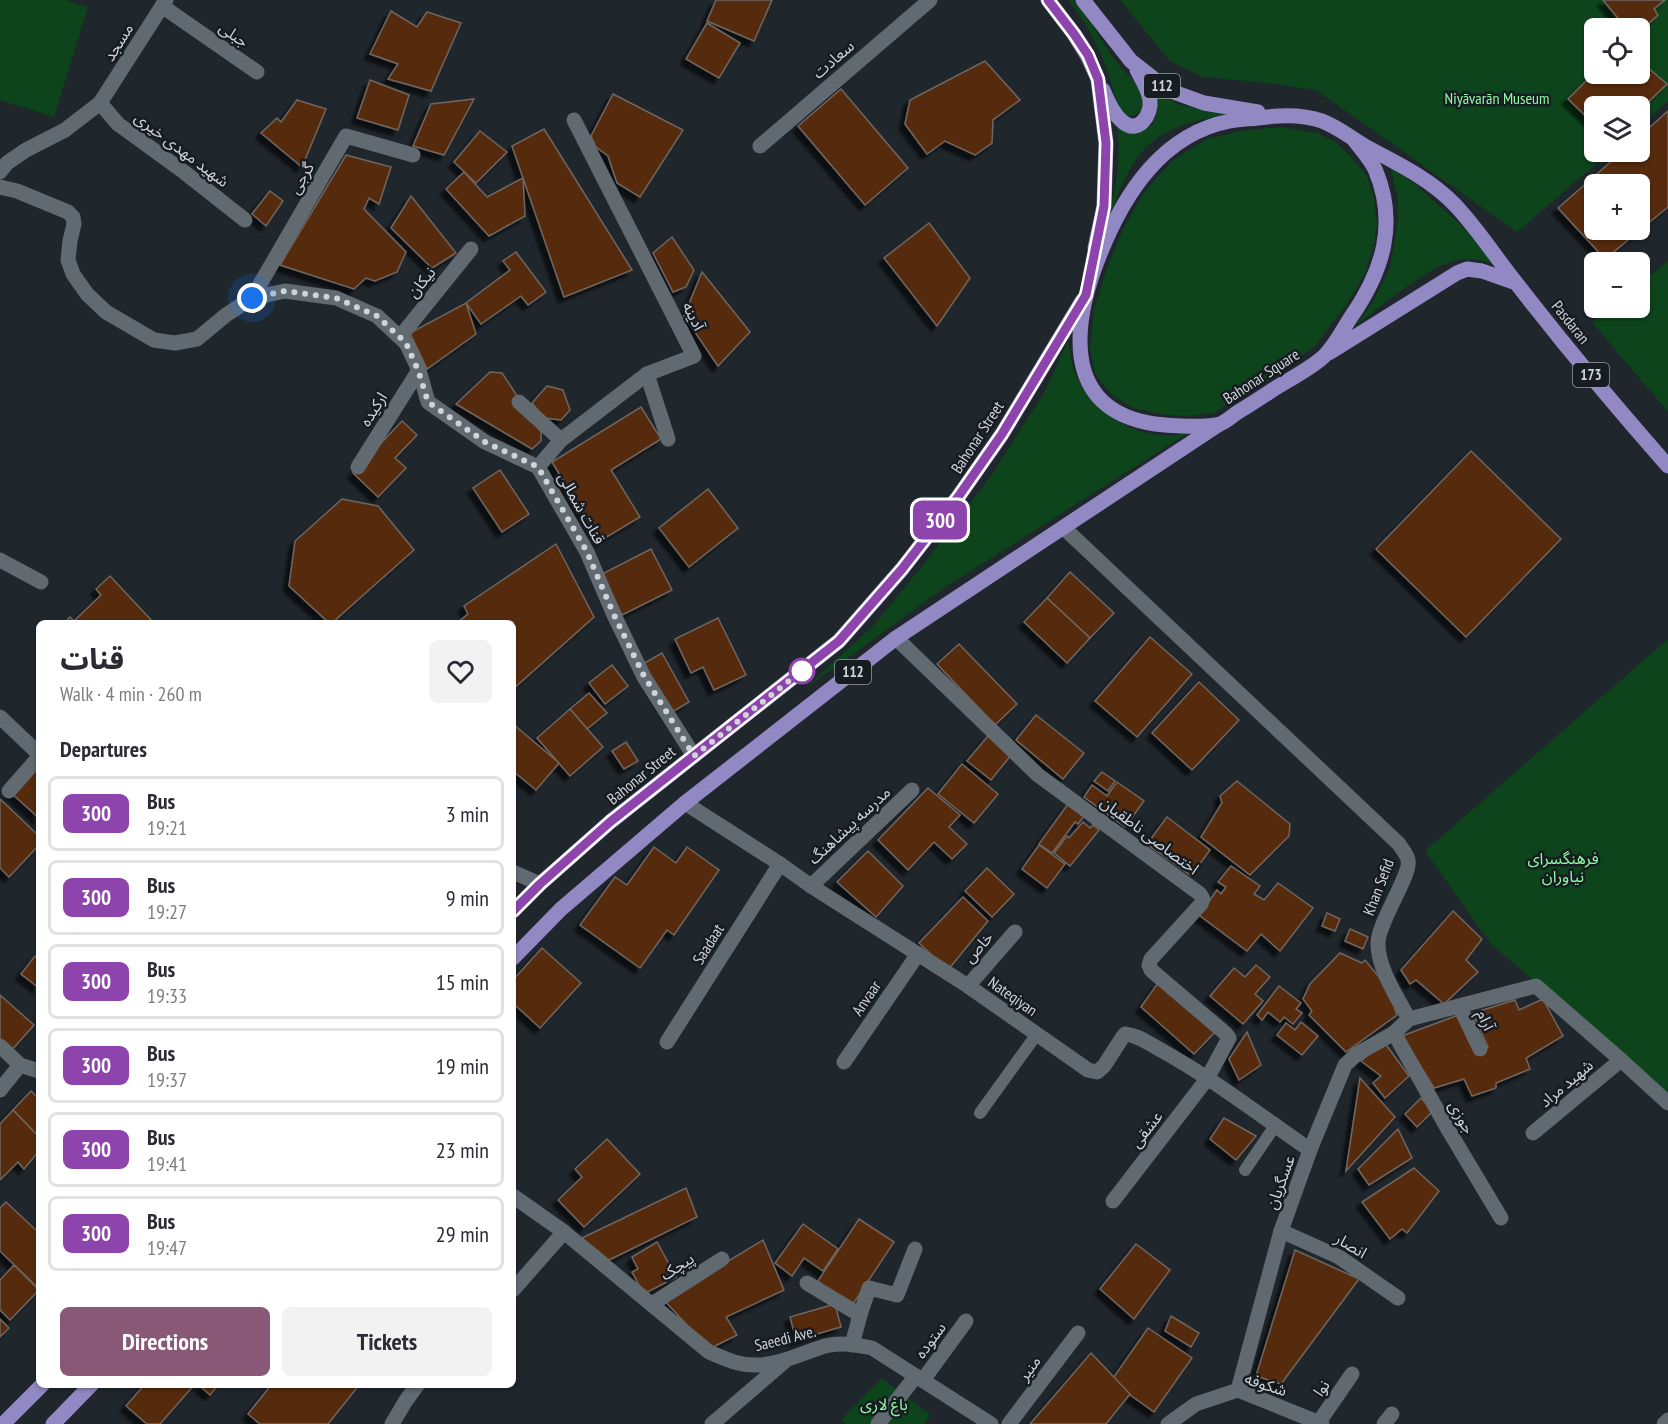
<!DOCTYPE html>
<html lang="en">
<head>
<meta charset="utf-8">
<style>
  :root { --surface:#fff; --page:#f2f2f3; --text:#2b2b33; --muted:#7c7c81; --line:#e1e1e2; --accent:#885876 }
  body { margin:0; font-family:"PT Sans Narrow","Noto Sans Arabic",sans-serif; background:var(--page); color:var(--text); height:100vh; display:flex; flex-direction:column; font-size:22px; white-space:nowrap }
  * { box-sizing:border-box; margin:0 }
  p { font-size:20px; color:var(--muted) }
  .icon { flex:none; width:33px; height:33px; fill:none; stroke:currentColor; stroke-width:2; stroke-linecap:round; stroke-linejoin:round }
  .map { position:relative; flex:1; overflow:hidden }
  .side { position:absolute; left:36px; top:620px; width:480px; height:768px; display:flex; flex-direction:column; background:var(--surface); border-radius:9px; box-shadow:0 2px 4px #0004 }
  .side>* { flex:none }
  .badge { padding:0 12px; border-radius:9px; font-size:21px; line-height:39px }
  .fabs { position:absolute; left:1584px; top:18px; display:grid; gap:12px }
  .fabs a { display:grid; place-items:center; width:66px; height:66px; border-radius:9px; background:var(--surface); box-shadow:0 2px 4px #0004; font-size:30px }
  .you { position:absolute; width:30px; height:30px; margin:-15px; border:4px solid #fff; border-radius:50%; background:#1a73e8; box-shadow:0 0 0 9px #1a73e833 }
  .map>.badge { position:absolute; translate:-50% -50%; box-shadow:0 0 0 3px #fff }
  h2 { padding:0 24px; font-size:22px; line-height:54px }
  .round { display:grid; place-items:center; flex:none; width:63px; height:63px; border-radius:9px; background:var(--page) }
  .headline { display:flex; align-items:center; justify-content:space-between; height:102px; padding:0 24px }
  h1 { font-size:28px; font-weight:800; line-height:45px }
  .button { display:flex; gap:12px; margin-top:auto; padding:12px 24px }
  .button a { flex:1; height:69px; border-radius:9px; background:var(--accent); color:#fff; font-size:24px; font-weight:800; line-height:69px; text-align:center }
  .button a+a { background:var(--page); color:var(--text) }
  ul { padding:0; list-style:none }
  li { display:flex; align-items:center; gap:18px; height:75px; margin:0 12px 9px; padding:0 12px; border:3px solid var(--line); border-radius:9px }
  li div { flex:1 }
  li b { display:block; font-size:22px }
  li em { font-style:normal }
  li .badge { min-width:66px; font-weight:700; text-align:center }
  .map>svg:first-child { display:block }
  .green { fill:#0d441b; fill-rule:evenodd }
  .building { fill:#552a09; stroke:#706661; stroke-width:1.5; fill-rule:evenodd; filter:url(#shadow) }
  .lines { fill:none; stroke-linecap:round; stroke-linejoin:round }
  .service { stroke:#616971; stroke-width:12 }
  .minor { stroke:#616971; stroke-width:15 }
  .primary { stroke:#9289c4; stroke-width:15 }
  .line-casing { stroke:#fff; stroke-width:14 }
  .line { stroke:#8e44ad; stroke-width:9 }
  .walk { stroke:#cfd4d8; stroke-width:6; stroke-dasharray:0 10.8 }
  .stop-dot { fill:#fff; stroke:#8e44ad; stroke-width:3 }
  .labels { text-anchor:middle; stroke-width:5; stroke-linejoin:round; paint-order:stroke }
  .shield { fill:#161c22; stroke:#989da1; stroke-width:1.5 }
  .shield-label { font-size:15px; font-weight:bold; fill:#cfd4d8 }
  .street-label { font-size:16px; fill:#cfd4d8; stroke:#161c22 }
  .park-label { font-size:16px; fill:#8ffaa0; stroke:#161c22 }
</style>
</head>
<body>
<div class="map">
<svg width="1668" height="1424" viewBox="0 0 1668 1424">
  <defs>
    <filter id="shadow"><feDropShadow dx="-5.5" dy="5.5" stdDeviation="1.5" flood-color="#0009"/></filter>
  </defs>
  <rect width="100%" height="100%" fill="#1f262c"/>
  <g class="green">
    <polygon points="0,0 66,0 88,7 54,117 0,100"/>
    <path d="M 1068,0 L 1073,0 L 1090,21 L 1109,52 L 1122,69 L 1143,89 L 1144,101 L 1141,111 L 1133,116 L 1123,114 C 1115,101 1112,84 1107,70 C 1098,45 1085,21 1068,0 Z"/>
    <path d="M 1120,0 L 1668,0 L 1668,101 L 1640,126 L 1640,106 L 1594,106 L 1594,152 L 1610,152 L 1517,232 L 1316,90 L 1268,83 L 1203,77 L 1170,61 ZM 1594,28 L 1640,28 L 1640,74 L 1594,74 Z"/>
    <path d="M 1153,86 L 1165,98 L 1181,105 L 1227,114 C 1193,121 1158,128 1137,158 C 1124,176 1117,198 1109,218 C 1115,186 1122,159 1117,127 L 1125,133 L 1138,133 L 1152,125 L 1157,113 Z"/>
    <polygon points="1282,127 1317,133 1336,142 1352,158 1367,176 1374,198 1377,224 1373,248 1364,275 1347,304 1314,347 1214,413 1185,416 1159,414 1131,407 1111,394 1095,374 1090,348 1094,309 1106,271 1123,229 1144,192 1172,161 1207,139 1246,130"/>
    <path d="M 1390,167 L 1416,185 L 1511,270 C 1496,265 1473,255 1457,260 C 1425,268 1382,306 1355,326 L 1372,303 L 1390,268 L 1398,220 L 1398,199 Z"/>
    <polygon points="1668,261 1668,412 1592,322 1610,308 1640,308 1640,284"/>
    <path d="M 1068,341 C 1070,351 1071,363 1075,373 C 1089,407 1124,432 1161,435 C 1169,436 1179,434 1188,433 L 944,588 L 802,691 L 874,625 L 923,565 L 991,476 L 1044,393 Z"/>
    <polygon points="1668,639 1668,1095 1491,944 1425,851"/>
    <polygon points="881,1378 930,1415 924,1424 847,1424 841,1420"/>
  </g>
  <g class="building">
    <polygon points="716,0 772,0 754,41 707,21"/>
    <polygon points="1603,0 1665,0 1654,9 1658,15 1640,31 1640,28 1626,28"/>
    <polygon points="391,11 417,27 427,12 461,23 431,91 388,79 398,64 370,54"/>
    <polygon points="707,23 740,43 719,78 686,59"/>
    <polygon points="985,61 1020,100 993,120 992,143 975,155 945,141 927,154 905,124 910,100"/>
    <polygon points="1640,61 1667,84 1640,110 1640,106 1594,106 1594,124 1568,99 1594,73 1640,74"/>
    <polygon points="370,80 409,95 398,130 357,118"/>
    <polygon points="841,89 908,168 865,205 798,126"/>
    <polygon points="613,94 683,130 640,197 617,183 608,156 596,147 591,136"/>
    <polygon points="474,99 444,155 413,146 431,104"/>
    <polygon points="297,100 326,109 302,167 261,133 277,118 281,122"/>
    <path d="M 1668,111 L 1668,207 L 1605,259 L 1558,208 L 1622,152 L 1640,152 L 1640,136 ZM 1594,184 L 1640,184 L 1640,230 L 1594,230 Z"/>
    <polygon points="544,129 632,270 564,297 512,146"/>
    <polygon points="480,131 507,152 476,183 454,162"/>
    <polygon points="346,155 391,167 379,204 369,198 364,209 406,252 397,272 375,281 366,278 354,289 280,265"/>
    <polygon points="464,172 487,197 523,178 525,216 489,236 446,189"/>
    <polygon points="270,191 283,201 266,226 252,214"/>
    <polygon points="411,196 456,253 432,268 391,228"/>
    <polygon points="929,223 970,278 937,326 884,258"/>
    <polygon points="672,237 694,270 686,287 673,292 653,253"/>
    <polygon points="516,252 546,292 528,305 521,296 481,324 466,303 510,270 503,261"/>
    <polygon points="702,272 750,332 718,366 684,316"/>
    <polygon points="466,303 476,334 427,369 410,333"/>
    <polygon points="490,372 502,373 541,432 541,441 532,449 456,404"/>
    <polygon points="547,386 563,390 570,410 561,420 544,418 532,403"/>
    <polygon points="641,407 661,439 611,470 640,517 600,541 552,462"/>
    <polygon points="402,421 417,435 395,458 406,468 378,497 353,473"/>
    <polygon points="1471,451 1561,539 1466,637 1376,549"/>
    <polygon points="500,470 529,514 502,532 473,488"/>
    <polygon points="708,489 738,528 689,567 659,528"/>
    <polygon points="342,499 378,506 414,550 333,622 328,622 289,586 295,541"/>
    <polygon points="556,544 594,617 513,689 513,622 458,622 468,614 464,606"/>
    <polygon points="651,549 672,590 622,615 602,574"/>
    <polygon points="1070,572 1114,613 1090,638 1047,598"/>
    <polygon points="110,576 153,622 65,622 70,617 74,621 101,595 96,589"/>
    <polygon points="1047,598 1090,638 1067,663 1024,622"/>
    <polygon points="718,618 746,675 714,690 703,667 691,673 675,639"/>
    <polygon points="1150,637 1192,674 1137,737 1095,701"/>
    <polygon points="959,644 1017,704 995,725 937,664"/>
    <polygon points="662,653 689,702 669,714 641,665"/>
    <polygon points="612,665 628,686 605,704 589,683"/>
    <polygon points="1199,682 1239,720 1192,770 1152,733"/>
    <polygon points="589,693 607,713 587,729 570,709"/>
    <polygon points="570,709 603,747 570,776 537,738"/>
    <polygon points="1036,715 1084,753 1063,779 1016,740"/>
    <polygon points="513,724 559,763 536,790 513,771"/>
    <polygon points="988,736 1011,755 991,780 967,761"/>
    <polygon points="626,742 638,761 624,769 612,751"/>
    <polygon points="39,763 39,818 10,792"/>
    <polygon points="962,764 998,794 974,823 938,794"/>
    <polygon points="1102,772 1115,781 1108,791 1094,781"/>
    <polygon points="1237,781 1290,824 1289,836 1250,875 1201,837 1222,803 1220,796"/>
    <polygon points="1117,782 1144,801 1125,827 1084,797 1092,785 1107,796"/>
    <polygon points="928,788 960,815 949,827 967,844 952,859 934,842 908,870 878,840"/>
    <polygon points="0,799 39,836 39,845 9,877 0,868"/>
    <polygon points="1068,804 1084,816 1078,824 1075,822 1052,853 1039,844"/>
    <polygon points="1167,817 1210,850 1191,876 1147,844"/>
    <polygon points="1083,822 1090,828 1093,825 1099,830 1070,866 1054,853 1067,836 1069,838"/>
    <polygon points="1039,845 1065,864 1047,888 1022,869"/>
    <polygon points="654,847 676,863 687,847 719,870 674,935 667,930 640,968 580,925 615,877 627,885"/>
    <polygon points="868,851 903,886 876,917 837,882"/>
    <polygon points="1231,866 1260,886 1254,894 1264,900 1278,883 1313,908 1280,951 1261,934 1247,951 1199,915 1217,890 1221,894 1226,887 1218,882"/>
    <polygon points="987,868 1014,894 992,917 965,891"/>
    <polygon points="963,897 988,921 948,970 919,943"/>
    <polygon points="1453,911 1482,939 1466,960 1478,972 1444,1004 1416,980 1410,984 1401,970"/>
    <polygon points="1327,913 1340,919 1335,931 1322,926"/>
    <polygon points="1350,929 1368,937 1363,949 1345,941"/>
    <polygon points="542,948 581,983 540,1028 513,1003 513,980"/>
    <polygon points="1340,953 1362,963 1365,960 1388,988 1397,1015 1346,1052 1309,1015 1312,1011 1303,999 1310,984"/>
    <polygon points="35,956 39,959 39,988 21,974"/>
    <polygon points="1256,965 1270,977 1255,994 1263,1001 1243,1024 1210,996 1234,968 1245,977"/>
    <polygon points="1158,983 1215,1032 1194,1054 1141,1007"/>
    <polygon points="1279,986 1301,1003 1296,1009 1302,1013 1293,1024 1284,1017 1280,1022 1268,1012 1262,1020 1257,1015"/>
    <polygon points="0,995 34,1025 11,1051 0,1041"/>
    <polygon points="1543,999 1563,1036 1526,1058 1530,1069 1496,1083 1496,1088 1472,1096 1464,1079 1434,1088 1402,1036 1461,1014 1477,1052 1488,1047 1473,1013 1515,1000 1519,1010"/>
    <polygon points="1301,1022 1318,1036 1302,1055 1277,1035 1286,1023 1295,1030"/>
    <polygon points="1247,1032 1261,1065 1239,1080 1229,1059"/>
    <polygon points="1384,1042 1409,1076 1385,1098 1373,1083 1381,1076 1361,1061"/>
    <polygon points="1360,1078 1395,1117 1346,1171"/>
    <polygon points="31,1091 39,1099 39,1137 13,1110"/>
    <polygon points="1421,1098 1433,1111 1417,1127 1405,1114"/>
    <polygon points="13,1110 39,1137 39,1151 24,1169 18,1162 0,1180 0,1124"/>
    <polygon points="1224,1118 1256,1136 1236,1160 1210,1139"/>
    <polygon points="1398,1129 1412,1158 1369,1185 1358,1169"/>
    <polygon points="607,1139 640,1174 584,1227 558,1200 582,1177 575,1169"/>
    <polygon points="1414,1168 1439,1191 1407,1233 1402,1229 1390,1239 1362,1202"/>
    <polygon points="686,1188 697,1217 609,1260 582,1238"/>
    <polygon points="6,1202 39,1233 39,1289 0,1251 0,1208"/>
    <polygon points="859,1219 894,1242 851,1307 816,1284"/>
    <polygon points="803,1224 838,1249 823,1271 804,1258 792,1276 775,1263"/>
    <polygon points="763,1240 784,1290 726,1317 737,1335 709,1349 664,1300"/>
    <polygon points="657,1242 676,1277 644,1294 632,1272 638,1269 632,1257"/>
    <polygon points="1136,1244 1170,1270 1134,1319 1100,1289"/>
    <polygon points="1295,1250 1359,1279 1281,1384 1256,1376"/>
    <polygon points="14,1265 39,1290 10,1320 0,1310 0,1280"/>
    <polygon points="835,1304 841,1327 796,1340 790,1317"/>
    <polygon points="1171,1316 1199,1333 1191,1347 1165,1331"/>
    <polygon points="0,1319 9,1328 0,1337"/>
    <polygon points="1148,1328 1192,1358 1154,1412 1111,1381"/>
    <polygon points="1091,1353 1130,1394 1106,1424 1030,1424"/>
    <polygon points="145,1384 195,1384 160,1424 147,1424 126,1406"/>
    <polygon points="198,1384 219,1384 210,1395"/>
    <polygon points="272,1384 360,1384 328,1424 260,1424 248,1414"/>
  </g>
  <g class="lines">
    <g class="service">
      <polyline points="980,1113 1037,1034"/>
      <polyline points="1245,1170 1275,1126"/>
    </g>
    <g class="minor">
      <polyline points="162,6 257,72"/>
      <polyline points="100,103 118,124 184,172 245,220"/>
      <polyline points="760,146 930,0"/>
      <polyline points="0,172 7,163 26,150 65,130 100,103 166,0"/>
      <polyline points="0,187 17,191 68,212 73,217 74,224 70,241 68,260 73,274 87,294 106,312 154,340 175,343 197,339 226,315 252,298 285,291 336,298 377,316 406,343 419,370 428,402 485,442 538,467 587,552 614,615 644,677 694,756"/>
      <polyline points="252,298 346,136 413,155"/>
      <polyline points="400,337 471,249"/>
      <polyline points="647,374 668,439"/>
      <polyline points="519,402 561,440"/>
      <polyline points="358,467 419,370"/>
      <polyline points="538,467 561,440 647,374 694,356 574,120"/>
      <path d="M 1064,528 L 1399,844 C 1401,848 1407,854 1408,860 C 1412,873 1379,921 1378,942 C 1377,967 1397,997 1409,1019"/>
      <polyline points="0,560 41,582"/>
      <polyline points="896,638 1038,775 1200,894 1203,899 1201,904 1151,959 1149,965 1151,970 1225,1033 1229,1038 1207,1079 1113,1201"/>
      <polyline points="0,717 39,754"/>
      <polyline points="9,791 39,757"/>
      <path d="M 685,803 L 780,864 L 811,886 L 968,986 L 1088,1070 L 1097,1072 L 1104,1066 L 1122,1038 L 1125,1034 C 1138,1035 1148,1043 1159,1049 C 1212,1078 1261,1116 1310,1150"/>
      <polyline points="513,872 540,884"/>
      <polyline points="811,886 912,790"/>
      <polyline points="968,986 1015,932"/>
      <polyline points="1460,1007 1480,1049"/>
      <polyline points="1394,1033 1449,1131 1501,1218"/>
      <polyline points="667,1042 780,864"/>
      <polyline points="0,1046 20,1065 39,1071"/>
      <polyline points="844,1062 918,954"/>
      <polyline points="0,1090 20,1065"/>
      <polyline points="1533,1133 1621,1060"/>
      <path d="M 513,1196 L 564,1232 L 709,1352 C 725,1359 740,1366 758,1365 C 779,1365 805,1352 825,1346 C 841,1342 857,1345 872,1348 L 991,1424"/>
      <polyline points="1281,1231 1339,1257 1398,1298"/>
      <polyline points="807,1283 860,1315"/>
      <polyline points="513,1290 564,1232"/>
      <polyline points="652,1304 722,1259"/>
      <polyline points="852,1345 860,1315 869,1288 897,1295 915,1249"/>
      <polyline points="923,1380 966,1321"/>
      <polyline points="1238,1390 1281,1231 1310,1150 1345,1065 1357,1054 1394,1033 1409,1019 1536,986 1621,1060 1668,1103"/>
      <polyline points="1319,1422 1352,1374"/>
      <polyline points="392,1424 405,1402 418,1384"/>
      <polyline points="712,1424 785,1361"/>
      <polyline points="878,1424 916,1376"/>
      <polyline points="1009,1424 1078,1333"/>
      <polyline points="1168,1424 1196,1404 1238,1390 1322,1424"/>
      <polyline points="1384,1424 1392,1414"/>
      <polyline points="1664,1424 1668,1420"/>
    </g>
    <g class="primary">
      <polyline points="1048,0 1074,34 1087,55 1098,79 1106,143 1104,206 1095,248"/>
      <polyline points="1083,0 1131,61 1168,90 1204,103 1258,112"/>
      <path d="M 1103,90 C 1108,101 1113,114 1123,122 C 1138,135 1152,115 1150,100 C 1148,88 1142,80 1137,70"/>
      <path d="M 1354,140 C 1361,149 1370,159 1375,169 C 1398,223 1383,271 1351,317 C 1343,329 1333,349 1322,358 C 1308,370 1290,379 1274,389 C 1262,397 1250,405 1238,412 C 1232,416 1226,422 1220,424 C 1205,428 1171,426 1155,424 C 1059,410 1073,321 1100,254 C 1124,194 1162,134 1230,121 C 1239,119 1249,119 1258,118 C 1279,115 1302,114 1322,121 C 1340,128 1355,141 1372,150 C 1401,165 1432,181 1455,205 C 1478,229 1496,258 1517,284 C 1565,346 1616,407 1668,466"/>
      <polyline points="1329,353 1457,273 1467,269 1482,271 1516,283"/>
      <polyline points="513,911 540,884 610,822 839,641 902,569 958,497 1002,434 1082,301"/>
      <polyline points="513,958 561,909 685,803 896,638 1218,425"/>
      <polyline points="3,1424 43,1384"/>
      <polyline points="53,1424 92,1384"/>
    </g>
  </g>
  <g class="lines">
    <defs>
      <polyline id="line" points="513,911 540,884 610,822 839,641 902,569 958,497 1002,434 1086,295 1104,206 1106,143 1098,79 1088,55 1074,34 1048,0"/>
    </defs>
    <use href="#line" class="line-casing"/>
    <use href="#line" class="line"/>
    <polyline class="walk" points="252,298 285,291 336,298 377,316 406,343 418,370 428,402 485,442 538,467 587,552 614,615 644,676 694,756 803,670 802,671"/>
  </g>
  <circle class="stop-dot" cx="802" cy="671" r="12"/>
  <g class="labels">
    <g class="shield">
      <rect x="1144" y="74" width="36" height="24" rx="4.5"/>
      <rect x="1573" y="363" width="36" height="24" rx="4.5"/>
      <rect x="835" y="660" width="36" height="24" rx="4.5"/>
    </g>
    <g class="shield-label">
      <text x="1162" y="91">112</text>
      <text x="1591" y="380">173</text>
      <text x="853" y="677">112</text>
    </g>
    <g class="street-label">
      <text transform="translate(234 34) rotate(35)" y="6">جبلی</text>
      <text transform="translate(118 42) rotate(-58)" y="6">مسجد</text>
      <text transform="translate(833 59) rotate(-41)" y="6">سعادت</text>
      <text transform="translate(182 149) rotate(37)" y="6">شهید مهدی خیری</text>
      <text transform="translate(301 178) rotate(-60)" y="6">گرجی</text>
      <text transform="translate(421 282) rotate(-51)" y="6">نیکان</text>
      <text transform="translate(694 316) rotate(63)" y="6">آدینه</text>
      <text transform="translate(1571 322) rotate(51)" y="6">Pasdaran</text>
      <text transform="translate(1261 376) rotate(-33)" y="6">Bahonar Square</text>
      <text transform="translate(373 409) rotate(-58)" y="6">ارکیده</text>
      <text transform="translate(977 437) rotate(-57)" y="6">Bahonar Street</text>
      <text transform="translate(582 508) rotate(61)" y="6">قنات شمالى</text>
      <text transform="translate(641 775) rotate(-39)" y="6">Bahonar Street</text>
      <text transform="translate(849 825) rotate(-43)" y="6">مدرسه پیشاهنگ</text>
      <text transform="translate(1150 835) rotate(37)" y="6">اختصاصی ناطقیان</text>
      <text transform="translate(1378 887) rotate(-69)" y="6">Khan Sefid</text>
      <text transform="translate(708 944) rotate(-58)" y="6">Saadaat</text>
      <text transform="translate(978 947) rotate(-48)" y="6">خاص</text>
      <text transform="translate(1013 996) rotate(35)" y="6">Nateqiyan</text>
      <text transform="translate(866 998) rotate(-56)" y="6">Anvaar</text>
      <text transform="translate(1486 1020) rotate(65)" y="6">آرام</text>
      <text transform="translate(1566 1083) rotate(-40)" y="6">شهید مراد</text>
      <text transform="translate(1462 1117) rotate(60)" y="6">جوزی</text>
      <text transform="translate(1146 1129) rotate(-52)" y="6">عشقی</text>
      <text transform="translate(1280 1182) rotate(-70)" y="6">عسگریان</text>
      <text transform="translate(1351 1245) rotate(31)" y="6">انصار</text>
      <text transform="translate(677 1266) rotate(-33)" y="6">پیچک</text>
      <text transform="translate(785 1338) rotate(-14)" y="6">Saeedi Ave.</text>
      <text transform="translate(930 1340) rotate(-54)" y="6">ستوده</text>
      <text transform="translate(1029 1368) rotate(-53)" y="6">منیر</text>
      <text transform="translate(1266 1384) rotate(18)" y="6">شکوفه</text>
      <text transform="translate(1321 1388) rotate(-55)" y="6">نوا</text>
    </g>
    <g class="park-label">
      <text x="1497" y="104">Niyāvarān Museum</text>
      <text x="1563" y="864">فرهنگسرای<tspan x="1563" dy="18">نیاوران</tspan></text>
      <text x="884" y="1410">باغ لاری</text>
    </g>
  </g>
</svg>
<div class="fabs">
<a><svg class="icon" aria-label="locate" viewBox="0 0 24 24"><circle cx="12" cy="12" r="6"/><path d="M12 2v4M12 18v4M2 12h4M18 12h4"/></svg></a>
<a><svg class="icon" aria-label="layers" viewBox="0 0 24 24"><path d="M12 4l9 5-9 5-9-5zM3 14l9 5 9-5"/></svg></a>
<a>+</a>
<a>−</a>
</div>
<div class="you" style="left:252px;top:298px"></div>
<b class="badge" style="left:940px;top:520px;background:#8e44ad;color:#fff">300</b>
<section class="side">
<div class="headline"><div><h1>قنات</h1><p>Walk · 4 min · 260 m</p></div><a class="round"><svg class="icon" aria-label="heart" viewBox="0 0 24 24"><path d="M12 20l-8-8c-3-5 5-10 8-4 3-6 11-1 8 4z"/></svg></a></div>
<h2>Departures</h2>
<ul>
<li><span class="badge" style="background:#8e44ad;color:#fff">300</span><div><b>Bus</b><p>19:21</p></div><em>3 min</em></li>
<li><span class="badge" style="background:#8e44ad;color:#fff">300</span><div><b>Bus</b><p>19:27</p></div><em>9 min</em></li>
<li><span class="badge" style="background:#8e44ad;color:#fff">300</span><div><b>Bus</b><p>19:33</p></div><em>15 min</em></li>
<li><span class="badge" style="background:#8e44ad;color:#fff">300</span><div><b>Bus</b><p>19:37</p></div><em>19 min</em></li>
<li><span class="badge" style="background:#8e44ad;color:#fff">300</span><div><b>Bus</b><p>19:41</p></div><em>23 min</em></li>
<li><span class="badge" style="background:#8e44ad;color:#fff">300</span><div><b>Bus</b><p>19:47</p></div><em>29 min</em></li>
</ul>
<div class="button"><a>Directions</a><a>Tickets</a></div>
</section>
</div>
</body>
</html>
